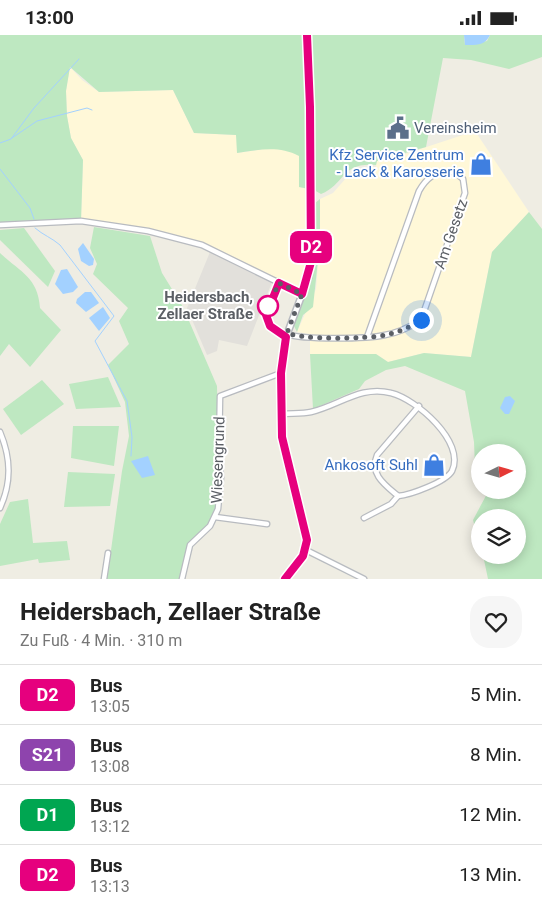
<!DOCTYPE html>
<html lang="de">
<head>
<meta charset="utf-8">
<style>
  :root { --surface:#fff; --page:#f6f6f6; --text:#222; --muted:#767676; --line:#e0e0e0 }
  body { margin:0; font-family:Roboto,sans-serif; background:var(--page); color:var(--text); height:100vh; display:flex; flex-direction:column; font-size:19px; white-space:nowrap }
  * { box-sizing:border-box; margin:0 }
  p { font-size:16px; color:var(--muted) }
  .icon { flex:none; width:28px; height:28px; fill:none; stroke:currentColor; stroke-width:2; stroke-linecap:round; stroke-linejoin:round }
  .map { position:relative; height:544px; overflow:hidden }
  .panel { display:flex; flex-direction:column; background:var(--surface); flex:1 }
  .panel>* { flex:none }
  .badge { padding:0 10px; border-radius:8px; font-size:18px; line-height:32px }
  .needle { width:32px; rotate:85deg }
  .buttons { position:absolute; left:471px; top:409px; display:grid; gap:10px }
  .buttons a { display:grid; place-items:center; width:55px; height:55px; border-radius:50%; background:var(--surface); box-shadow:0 2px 12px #0003; font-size:25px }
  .you { position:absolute; width:25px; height:25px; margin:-12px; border:4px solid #fff; border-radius:50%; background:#1a73e8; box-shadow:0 0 0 8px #1a73e833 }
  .map>.badge { position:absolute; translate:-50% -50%; box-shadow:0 0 0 2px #fff }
  .round { display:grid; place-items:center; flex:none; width:52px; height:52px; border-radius:20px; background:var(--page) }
  .overview { display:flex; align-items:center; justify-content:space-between; height:85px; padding:0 20px }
  h1 { font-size:24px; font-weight:700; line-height:38px }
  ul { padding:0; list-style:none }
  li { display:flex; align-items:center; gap:15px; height:60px; padding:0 20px; border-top:1px solid var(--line) }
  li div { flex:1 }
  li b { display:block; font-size:19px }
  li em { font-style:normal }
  li .badge { min-width:55px; font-weight:700; text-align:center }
  .status { display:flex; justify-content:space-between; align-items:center; height:35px; padding:0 25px; background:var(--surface); direction:ltr }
  .status svg { height:14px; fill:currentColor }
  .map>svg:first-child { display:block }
  .commercial { fill:#fff8d8 }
  .industrial { fill:#e2e0db }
  .green { fill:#bee8c1 }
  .water { fill:#a3d1ff }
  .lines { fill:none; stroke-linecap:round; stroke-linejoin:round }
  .stream { stroke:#a3d1ff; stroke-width:1 }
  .minor-casing { stroke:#b8bbc0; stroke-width:7 }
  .tertiary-casing { stroke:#b8bbc0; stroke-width:8 }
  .minor { stroke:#fff; stroke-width:4.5 }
  .tertiary { stroke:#fff; stroke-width:5 }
  .line-casing { stroke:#fff; stroke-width:11 }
  .line { stroke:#e6007e; stroke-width:8 }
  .walk { stroke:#5b5f65; stroke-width:5; stroke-dasharray:0 9 }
  .stop-dot { fill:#fff; stroke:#e6007e; stroke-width:2.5 }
  .labels { text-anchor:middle; stroke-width:4; stroke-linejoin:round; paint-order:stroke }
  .service-label { font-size:15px; fill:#4e5e75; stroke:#fff; text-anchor:start }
  .shop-label { font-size:15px; fill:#366cbe; stroke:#fff; text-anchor:end }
  .street-label { font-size:15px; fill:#5b5f65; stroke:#fff }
  .stop-label { font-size:15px; font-weight:bold; fill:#5b5f65; stroke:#fff; text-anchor:end }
</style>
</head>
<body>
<div class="status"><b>13:00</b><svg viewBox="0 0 49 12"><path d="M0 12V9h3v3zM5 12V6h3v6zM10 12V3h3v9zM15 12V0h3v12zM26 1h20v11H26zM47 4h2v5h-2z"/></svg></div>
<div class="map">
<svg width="542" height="544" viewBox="0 0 542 544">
  <rect width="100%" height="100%" fill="#efede3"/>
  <g class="commercial">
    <polygon points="70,32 82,45 99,57 173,55 194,98 237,100 237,118 271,113 290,116 299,120 299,152 309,154 309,229 305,244 300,252 292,252 225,219 148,196 81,186 83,125 71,103 67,81 66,56"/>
    <polygon points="475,96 529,177 492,217 471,322 424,318 388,327 376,319 310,319 310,299 297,297 316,254 320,206 320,164 333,158 347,142 354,139 362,136 375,136 377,126 399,121"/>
  </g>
  <polygon class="industrial" points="210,217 272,247 247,311 219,305 217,316 207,320 187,273"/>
  <g class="green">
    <path d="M 0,0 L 305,0 L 309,154 L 299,152 L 299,121 C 279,110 258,115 237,118 L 236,100 L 194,98 L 173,55 L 99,57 L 70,32 L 66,56 L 67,81 L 71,103 L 83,125 L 81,186 L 0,190 Z"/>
    <path d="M 307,0 L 464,0 L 465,10 L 487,6 L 490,0 L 542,0 L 542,22 L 509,34 L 471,25 L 443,23 L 426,112 L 377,126 L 376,130 C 340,127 346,149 321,159 L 314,155 L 313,72 L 316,72 L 310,72 Z"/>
    <polygon points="320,164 320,206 313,272 303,280 297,297 293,289 312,236 314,169"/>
    <polygon points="529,177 542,194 542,544 488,544 483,520 518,520 518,482 480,482 480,511 473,485 489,455 518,455 518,418 480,418 480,432 475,433 474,407 465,356 405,331 386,335 365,346 359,354 313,374 310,319 376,319 388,327 424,318 471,322 492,217"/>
    <polygon points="94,192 150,201 162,238 183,272 217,351 219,442 216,473 208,490 188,509 180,544 107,544 122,436 129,401 125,367 108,330 129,309 119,286 128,273 93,239 97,229 90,213"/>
    <polygon points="24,193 55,236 48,252 0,205 0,195"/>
    <path d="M 0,218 C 20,237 38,242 40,273 L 61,295 L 30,332 L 9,309 L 0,321 Z"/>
    <polygon points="108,342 121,372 76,374 69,349"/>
    <polygon points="42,345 64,369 21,400 3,374"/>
    <polygon points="73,391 119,391 114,431 71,423"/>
    <polygon points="68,437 115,439 110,471 64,472"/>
    <polygon points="28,464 33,508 67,506 70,525 39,528 38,524 0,531 0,489 10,467"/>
  </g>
  <g class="water">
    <path d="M 464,0 L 490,0 C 485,11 476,10 465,10 Z"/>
    <polygon points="83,208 94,224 93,230 89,231 81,226 78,214"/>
    <polygon points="67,234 78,252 73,257 63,259 55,249 61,235"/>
    <polygon points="85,257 91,257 99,268 86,277 76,268 77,264"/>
    <polygon points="103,272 110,283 99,296 89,283"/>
    <polygon points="510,361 515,366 509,379 505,379 500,373 505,362"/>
    <polygon points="148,421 155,440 142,443 131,426"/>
  </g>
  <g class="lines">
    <g class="stream">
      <polyline points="12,103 37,86 87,73 92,75"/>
      <polyline points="0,108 11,104 34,73 79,24"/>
      <polyline points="0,134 30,173 34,184"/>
      <path d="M 35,193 C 43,200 52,203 60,210 L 114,281 L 95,306 L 127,366 L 132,402 L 131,421"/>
    </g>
    <defs>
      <g id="minor">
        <polyline points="0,190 81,186 148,196 202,210 302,259"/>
        <path d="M 287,299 C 302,305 368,304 385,300 C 397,298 410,292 421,285 L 465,158 L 463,144 L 456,138 C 439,133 427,142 419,156 L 367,302"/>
        <path d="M 281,379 C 291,378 302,379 311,377 C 340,370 361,350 391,358 C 416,364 466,407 452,436 C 446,447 410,460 398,461 C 385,450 369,439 377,420 L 419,371"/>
        <path d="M 0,397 C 11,423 12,447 0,473"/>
        <polyline points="215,482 267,489"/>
        <polyline points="364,483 391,469 398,461"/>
        <polyline points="306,515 364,544"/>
        <polyline points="104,544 108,518"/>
        <polyline points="182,544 190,510 210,491 218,474 221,442 219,420 220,361 281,338"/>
      </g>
      <polyline id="tertiary" points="285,544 303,521 307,505 282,402 282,325 286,302 309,241 311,227 310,72 307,0"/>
    </defs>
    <use href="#minor" class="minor-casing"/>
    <use href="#tertiary" class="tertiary-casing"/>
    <use href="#minor" class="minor"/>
    <use href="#tertiary" class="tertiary"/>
  </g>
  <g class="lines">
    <defs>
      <polyline id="line" points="285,544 303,521 307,505 282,402 281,338 286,302 270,291 266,280 279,248 302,259 311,227 310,72 307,0"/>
    </defs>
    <use href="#line" class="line-casing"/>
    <use href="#line" class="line"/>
    <path class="walk" d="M 268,271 L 279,248 L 302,259 L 287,298 C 302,305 368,304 385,300 C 397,298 410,292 421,285"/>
  </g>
  <defs>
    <symbol id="civic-bare" viewBox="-9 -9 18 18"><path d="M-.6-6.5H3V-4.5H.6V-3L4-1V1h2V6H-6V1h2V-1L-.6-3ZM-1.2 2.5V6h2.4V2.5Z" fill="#5c6f8a" stroke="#fff" stroke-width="2.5" paint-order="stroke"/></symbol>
    <symbol id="shop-bare" viewBox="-9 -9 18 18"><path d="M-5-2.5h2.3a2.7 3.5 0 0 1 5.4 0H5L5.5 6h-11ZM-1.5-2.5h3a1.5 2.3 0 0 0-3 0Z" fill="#3f7fe0" stroke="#fff" stroke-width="2.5" paint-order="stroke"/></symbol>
  </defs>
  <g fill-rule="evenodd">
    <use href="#civic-bare" x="382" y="77" width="32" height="32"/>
    <use href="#shop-bare" x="465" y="113" width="32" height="32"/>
    <use href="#shop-bare" x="418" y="414" width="32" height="32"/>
  </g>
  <circle class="stop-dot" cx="268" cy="271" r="10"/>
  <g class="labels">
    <g class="service-label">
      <text x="414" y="98">Vereinsheim</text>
    </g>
    <g class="shop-label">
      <text x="464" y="125">Kfz Service Zentrum<tspan x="464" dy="17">- Lack &amp; Karosserie</tspan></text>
      <text x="418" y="435">Ankosoft Suhl</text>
    </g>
    <g class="street-label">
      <text transform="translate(451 199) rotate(-71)" y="5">Am Gesetz</text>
      <text transform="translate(218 425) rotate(-88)" y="5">Wiesengrund</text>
    </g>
    <g class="stop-label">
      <text x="253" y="267">Heidersbach,<tspan x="253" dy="17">Zellaer Straße</tspan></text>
    </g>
  </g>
</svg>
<div class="buttons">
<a><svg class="needle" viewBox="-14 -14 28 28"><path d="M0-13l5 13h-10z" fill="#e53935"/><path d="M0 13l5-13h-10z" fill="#767676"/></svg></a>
<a><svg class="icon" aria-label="layers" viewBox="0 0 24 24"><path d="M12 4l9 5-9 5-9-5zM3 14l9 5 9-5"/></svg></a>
</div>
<div class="you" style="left:421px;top:285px"></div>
<b class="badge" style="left:311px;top:212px;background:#e6007e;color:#fff">D2</b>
</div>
<section class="panel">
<div class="overview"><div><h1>Heidersbach, Zellaer Straße</h1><p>Zu Fuß · 4 Min. · 310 m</p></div><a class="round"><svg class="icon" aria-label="heart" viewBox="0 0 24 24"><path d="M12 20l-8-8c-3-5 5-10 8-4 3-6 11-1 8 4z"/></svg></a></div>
<ul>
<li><span class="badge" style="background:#e6007e;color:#fff">D2</span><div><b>Bus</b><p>13:05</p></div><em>5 Min.</em></li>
<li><span class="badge" style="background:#8e44ad;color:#fff">S21</span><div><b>Bus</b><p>13:08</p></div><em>8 Min.</em></li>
<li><span class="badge" style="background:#00a651;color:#fff">D1</span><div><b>Bus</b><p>13:12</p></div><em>12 Min.</em></li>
<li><span class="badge" style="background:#e6007e;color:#fff">D2</span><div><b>Bus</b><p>13:13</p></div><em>13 Min.</em></li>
</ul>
</section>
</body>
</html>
